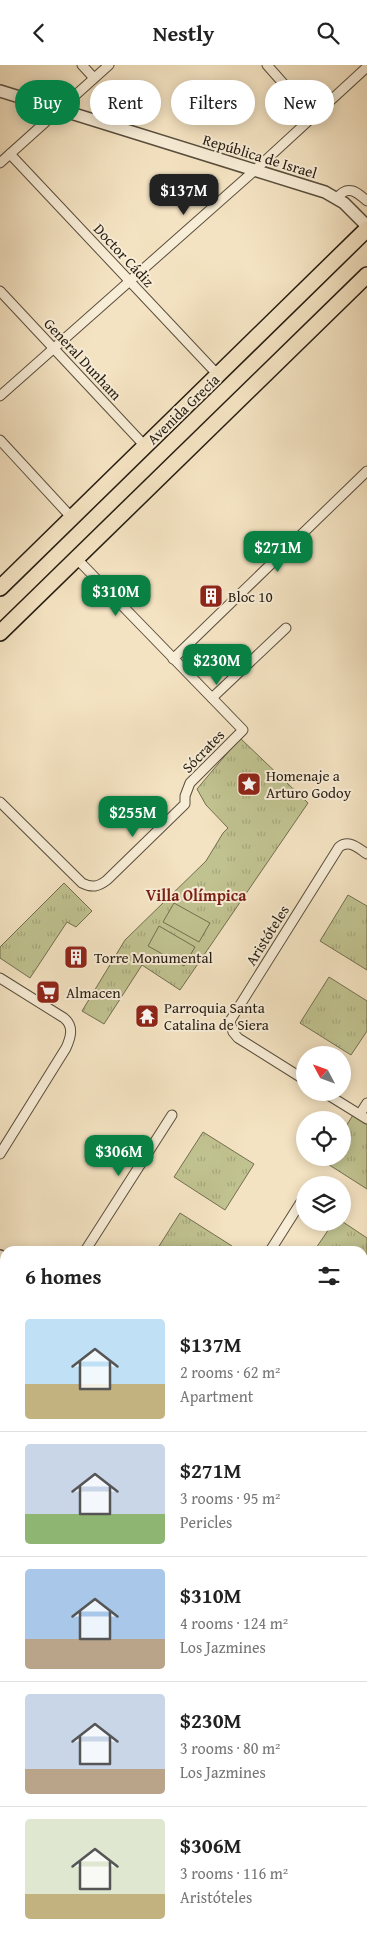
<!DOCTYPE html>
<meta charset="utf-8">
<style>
body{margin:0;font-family:"Gentium Book Plus",serif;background:#f6f6f6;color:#222;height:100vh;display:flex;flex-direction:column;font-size:19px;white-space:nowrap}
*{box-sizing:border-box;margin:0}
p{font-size:16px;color:#767676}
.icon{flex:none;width:28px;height:28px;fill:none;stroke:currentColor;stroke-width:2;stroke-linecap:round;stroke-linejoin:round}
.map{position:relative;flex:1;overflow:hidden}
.sheet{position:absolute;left:0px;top:1181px;width:368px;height:696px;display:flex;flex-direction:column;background:#fff;border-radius:15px 15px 0 0;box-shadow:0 2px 12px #0003}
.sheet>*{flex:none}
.hud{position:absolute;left:15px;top:15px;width:338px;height:45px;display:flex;gap:10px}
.needle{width:32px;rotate:311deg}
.controls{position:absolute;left:296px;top:981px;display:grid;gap:10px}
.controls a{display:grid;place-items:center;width:55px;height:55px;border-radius:50%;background:#fff;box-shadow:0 2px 12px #0003;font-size:25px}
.price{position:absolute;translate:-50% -42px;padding:0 11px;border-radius:10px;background:#0b8043;color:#fff;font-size:16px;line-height:32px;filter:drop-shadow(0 1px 2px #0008)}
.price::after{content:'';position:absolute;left:50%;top:30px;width:15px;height:11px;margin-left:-8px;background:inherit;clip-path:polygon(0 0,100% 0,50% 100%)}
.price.selected{background:#222;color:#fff}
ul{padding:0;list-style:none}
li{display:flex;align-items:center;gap:15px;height:125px;padding:0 25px}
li+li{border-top:1px solid #e0e0e0}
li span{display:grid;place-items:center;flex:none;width:140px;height:100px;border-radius:5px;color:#555}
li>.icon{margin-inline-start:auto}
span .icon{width:60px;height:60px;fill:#fffc;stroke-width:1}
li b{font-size:21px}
h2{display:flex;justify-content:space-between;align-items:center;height:60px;padding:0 25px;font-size:21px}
.tag{padding:0 18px;border-radius:22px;background:#fff;box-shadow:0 2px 12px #0003;font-size:18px;line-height:45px}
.tag.selected{background:#0b8043;color:#fff}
header{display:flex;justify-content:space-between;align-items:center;height:65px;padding:0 25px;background:#fff;font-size:22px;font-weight:600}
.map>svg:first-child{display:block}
.grass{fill:url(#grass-tufts);stroke:#726f50}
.garden{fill:#c0c290;stroke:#726f50}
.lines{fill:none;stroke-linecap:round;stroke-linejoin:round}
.minor-casing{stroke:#594e3d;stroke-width:11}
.tertiary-casing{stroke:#594e3d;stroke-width:14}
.secondary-casing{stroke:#251c11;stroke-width:15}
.primary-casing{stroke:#251c11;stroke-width:18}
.minor{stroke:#f8edd7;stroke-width:9}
.tertiary{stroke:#f8edd7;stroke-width:11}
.secondary{stroke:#f8edd7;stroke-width:12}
.primary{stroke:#f4e3c2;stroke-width:15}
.rail{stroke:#251c11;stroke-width:3;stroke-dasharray:9 9;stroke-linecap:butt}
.labels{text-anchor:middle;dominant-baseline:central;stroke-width:4;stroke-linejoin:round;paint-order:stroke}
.street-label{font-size:15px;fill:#251c11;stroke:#f8edd7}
.poi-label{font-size:15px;fill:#251c11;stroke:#f8edd7;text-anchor:start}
.neighbourhood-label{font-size:16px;font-weight:bold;fill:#7a1f14;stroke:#f8edd7}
</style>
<header><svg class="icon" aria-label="back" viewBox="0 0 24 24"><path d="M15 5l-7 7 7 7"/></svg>Nestly<svg class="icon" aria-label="search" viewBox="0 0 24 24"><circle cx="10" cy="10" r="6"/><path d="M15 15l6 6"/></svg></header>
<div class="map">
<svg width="367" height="1877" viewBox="0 0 367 1877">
<defs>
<pattern id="grass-tufts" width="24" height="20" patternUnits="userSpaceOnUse" patternTransform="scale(1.25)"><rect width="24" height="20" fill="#c0c290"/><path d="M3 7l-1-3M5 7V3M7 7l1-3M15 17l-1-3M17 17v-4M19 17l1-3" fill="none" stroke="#a5a67b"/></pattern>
</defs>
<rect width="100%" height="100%" fill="#f4e3c2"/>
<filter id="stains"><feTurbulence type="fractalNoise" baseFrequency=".004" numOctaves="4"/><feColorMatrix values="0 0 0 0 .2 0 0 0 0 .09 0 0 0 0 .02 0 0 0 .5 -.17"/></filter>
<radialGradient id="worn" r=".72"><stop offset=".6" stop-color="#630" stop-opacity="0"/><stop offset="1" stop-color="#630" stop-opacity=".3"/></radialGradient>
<g class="grass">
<path d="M240,673l68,65 -128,187 -38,-25 -38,59 -22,-13 43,-71 81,-79 17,-28 5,-5 -22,-23 -9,-16z"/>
<path d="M64,818l28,28 -16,16 -9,-5 -37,56 -30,-20v-11z"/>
<path d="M348,830l19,11v64l-47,-29z"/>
<path d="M329,912l38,24v30l-16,24 -51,-32z"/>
<path d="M353,1050l14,9v65l-44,-28 2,-3 17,-1 1,-26z"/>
<path d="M203,1067l51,32 -29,46 -51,-33z"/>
<path d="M180,1148l52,33 -4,5h-72z"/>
<path d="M343,1157l24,16v43l-4,7 -1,-37h-48l19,-28z"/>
<path d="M0,1338l5,2v78l-5,-2z"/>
</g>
<g class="garden">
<path d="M174,838l36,20 -11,19 -36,-20z"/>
<path d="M159,861l36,21 -11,19 -36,-20z"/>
</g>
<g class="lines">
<g class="minor-casing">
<g id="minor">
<path d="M82,0l12,13"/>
<path d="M267,0l46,52"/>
<path d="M10,89l208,221"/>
<path d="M0,98l109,-98"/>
<path d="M337,133c11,-14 20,-6 30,3"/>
<path d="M0,226l145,155"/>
<path d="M0,331l255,-226 112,-103"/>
<path d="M0,375l72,78"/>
<path d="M173,594l194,-188"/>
<path d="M212,633l74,-70"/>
<path d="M0,737l82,81c10,5 16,4 25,-3l78,-76v-8l5,-13 53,-53 -167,-172"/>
<path d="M0,913l64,40c10,8 7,19 2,30l-66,106"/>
<path d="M305,1015l-67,-42 -5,-6 -3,-11 109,-174c10,-8 19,1 28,7"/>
<path d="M325,1028l42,26"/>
<path d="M360,1049l7,-11"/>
<path d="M85,1186l87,-136"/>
<path d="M270,1186l31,-49"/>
<path d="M362,1701l5,2"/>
</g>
</g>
<g class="tertiary-casing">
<g id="tertiary">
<path d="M0,26l325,101 19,11 23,23"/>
<path d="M0,1191l5,3"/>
<path d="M0,1210l5,3"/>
<path d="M362,1404l5,3"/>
</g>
</g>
<g class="secondary-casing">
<g id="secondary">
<path d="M362,1351l5,-7"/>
<path d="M362,1380l5,-7"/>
<path d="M0,1420l5,3"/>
<path d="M0,1440l5,2"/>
<path d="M362,1616l5,2"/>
<path d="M82,1877l3,-5"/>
<path d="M103,1877l2,-5"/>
</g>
</g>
<g class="primary-casing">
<g id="primary">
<path d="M0,523l367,-359"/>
<path d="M0,568l367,-358"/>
<path d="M0,1856l5,3"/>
<path d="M31,1872l9,5"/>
</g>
</g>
<use href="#minor" class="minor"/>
<use href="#tertiary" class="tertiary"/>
<use href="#secondary" class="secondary"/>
<use href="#primary" class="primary"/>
<g class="rail">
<path d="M0,1637l5,3"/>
<path d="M362,1808l5,2"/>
</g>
</g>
<defs>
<g id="building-square" transform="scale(1.25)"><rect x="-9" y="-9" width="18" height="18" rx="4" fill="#8f2418" stroke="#f8edd7"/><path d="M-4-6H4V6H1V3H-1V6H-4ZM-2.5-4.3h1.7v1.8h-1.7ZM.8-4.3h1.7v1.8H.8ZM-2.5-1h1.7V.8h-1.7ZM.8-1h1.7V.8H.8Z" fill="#fff"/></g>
<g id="sight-square" transform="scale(1.25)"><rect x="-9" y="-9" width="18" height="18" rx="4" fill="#8f2418" stroke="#f8edd7"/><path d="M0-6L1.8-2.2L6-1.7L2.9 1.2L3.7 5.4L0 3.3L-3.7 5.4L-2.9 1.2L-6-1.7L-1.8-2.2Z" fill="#fff"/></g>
<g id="supermarket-square" transform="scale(1.25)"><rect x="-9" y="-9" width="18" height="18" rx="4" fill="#8f2418" stroke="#f8edd7"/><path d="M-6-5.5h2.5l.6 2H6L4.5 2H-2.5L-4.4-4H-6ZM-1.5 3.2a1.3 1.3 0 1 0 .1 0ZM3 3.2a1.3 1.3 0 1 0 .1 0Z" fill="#fff"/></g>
<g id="temple-square" transform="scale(1.25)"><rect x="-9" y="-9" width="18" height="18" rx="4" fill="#8f2418" stroke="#f8edd7"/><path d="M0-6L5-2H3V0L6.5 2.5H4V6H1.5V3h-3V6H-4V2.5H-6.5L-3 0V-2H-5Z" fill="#fff"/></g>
</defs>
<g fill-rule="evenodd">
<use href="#building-square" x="211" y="531"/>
<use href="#sight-square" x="249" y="719"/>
<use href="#building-square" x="76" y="892"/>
<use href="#supermarket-square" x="48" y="927"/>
<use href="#temple-square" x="147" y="951"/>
</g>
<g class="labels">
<g class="street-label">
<text transform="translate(260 91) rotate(17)">República de Israel</text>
<text transform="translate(124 190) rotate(47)">Doctor Cádiz</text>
<text transform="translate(83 294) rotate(47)">General Dunham</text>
<text transform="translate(183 344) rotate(-44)">Avenida Grecia</text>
<text transform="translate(203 686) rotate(-46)">Sócrates</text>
<text transform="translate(267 870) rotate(-58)">Aristóteles</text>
</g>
<g class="poi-label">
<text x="228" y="531">Bloc 10</text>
<text x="266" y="710">Homenaje a<tspan x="266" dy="17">Arturo Godoy</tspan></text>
<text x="94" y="892">Torre Monumental</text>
<text x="66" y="927">Almacen</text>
<text x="164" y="942">Parroquia Santa<tspan x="164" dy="17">Catalina de Siera</tspan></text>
</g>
<g class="neighbourhood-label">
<text x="196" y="830">Villa Olímpica</text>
</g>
</g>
<rect width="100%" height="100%" filter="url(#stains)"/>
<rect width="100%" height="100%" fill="url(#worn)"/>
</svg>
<div class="controls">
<a><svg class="needle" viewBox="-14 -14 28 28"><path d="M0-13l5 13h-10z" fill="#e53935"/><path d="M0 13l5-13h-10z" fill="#767676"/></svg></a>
<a><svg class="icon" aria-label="locate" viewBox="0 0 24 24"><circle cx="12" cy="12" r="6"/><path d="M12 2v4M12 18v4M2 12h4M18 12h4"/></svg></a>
<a><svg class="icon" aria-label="layers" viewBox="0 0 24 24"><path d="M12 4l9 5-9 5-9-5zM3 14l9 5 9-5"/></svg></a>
</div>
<b class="price selected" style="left:184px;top:151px">$137M</b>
<b class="price" style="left:278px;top:508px">$271M</b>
<b class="price" style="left:116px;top:552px">$310M</b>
<b class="price" style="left:217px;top:621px">$230M</b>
<b class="price" style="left:133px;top:773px">$255M</b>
<b class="price" style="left:119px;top:1112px">$306M</b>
<div class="hud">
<a class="tag selected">Buy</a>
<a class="tag">Rent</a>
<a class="tag">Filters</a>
<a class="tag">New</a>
</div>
<section class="sheet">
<h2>6 homes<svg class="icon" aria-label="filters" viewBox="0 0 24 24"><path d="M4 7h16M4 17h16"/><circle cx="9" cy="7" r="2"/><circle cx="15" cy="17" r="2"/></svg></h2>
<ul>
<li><span style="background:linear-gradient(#bfe0f5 65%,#c2b280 0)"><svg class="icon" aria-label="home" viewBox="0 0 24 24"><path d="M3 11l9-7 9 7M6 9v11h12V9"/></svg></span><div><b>$137M</b><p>2 rooms · 62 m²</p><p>Apartment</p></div></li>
<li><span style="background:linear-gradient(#c9d6e8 70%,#8fb573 0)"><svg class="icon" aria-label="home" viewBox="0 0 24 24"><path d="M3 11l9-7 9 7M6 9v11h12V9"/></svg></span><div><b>$271M</b><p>3 rooms · 95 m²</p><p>Pericles</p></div></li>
<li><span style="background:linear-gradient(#a9c7e8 70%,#b9a48a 0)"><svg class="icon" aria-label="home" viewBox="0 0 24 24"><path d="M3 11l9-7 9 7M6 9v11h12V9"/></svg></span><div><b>$310M</b><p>4 rooms · 124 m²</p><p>Los Jazmines</p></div></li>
<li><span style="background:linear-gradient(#c9d6e8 75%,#b9a48a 0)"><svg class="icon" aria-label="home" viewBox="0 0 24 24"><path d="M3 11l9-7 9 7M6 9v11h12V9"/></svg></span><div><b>$230M</b><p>3 rooms · 80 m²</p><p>Los Jazmines</p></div></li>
<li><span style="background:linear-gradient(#dfe7d0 75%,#c2b280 0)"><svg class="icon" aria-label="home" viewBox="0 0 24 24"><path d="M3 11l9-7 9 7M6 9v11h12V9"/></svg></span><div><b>$306M</b><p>3 rooms · 116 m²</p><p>Aristóteles</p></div></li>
</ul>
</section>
</div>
